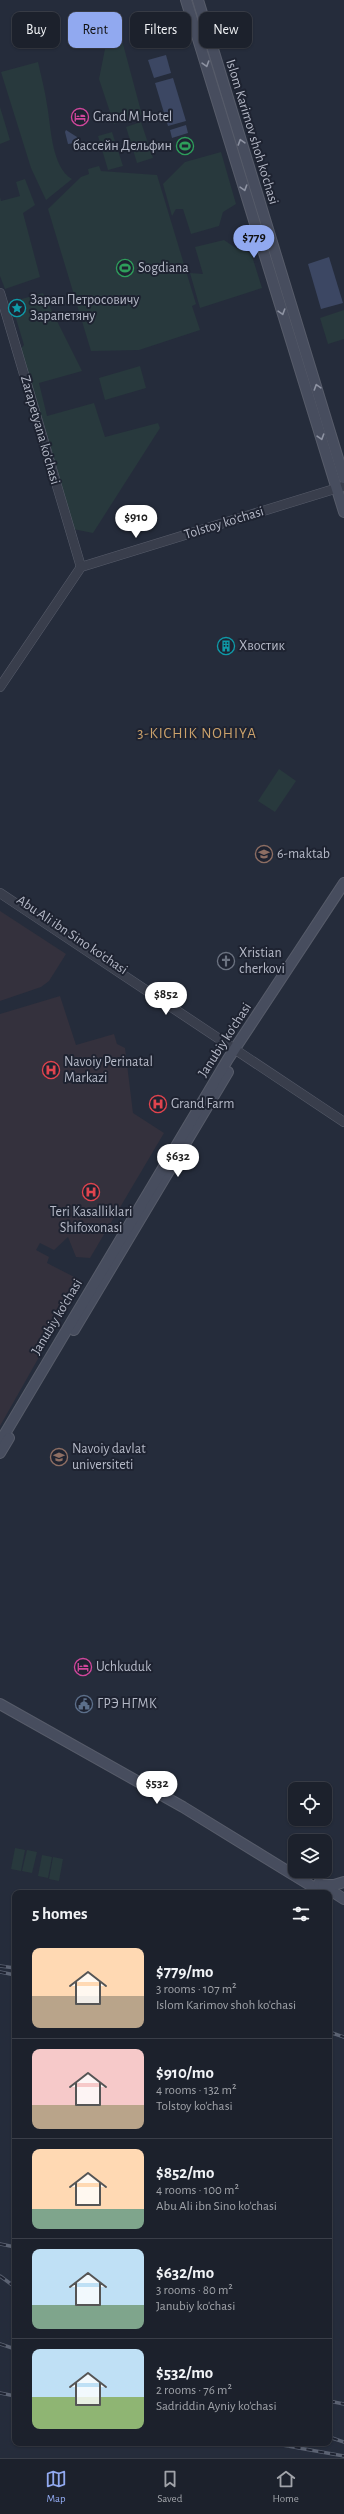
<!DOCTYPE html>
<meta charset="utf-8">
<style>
body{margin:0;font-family:"Alegreya Sans",sans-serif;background:#292e38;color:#f1f3f6;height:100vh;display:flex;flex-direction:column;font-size:15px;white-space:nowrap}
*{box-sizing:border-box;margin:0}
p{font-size:13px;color:#a0a3a9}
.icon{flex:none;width:22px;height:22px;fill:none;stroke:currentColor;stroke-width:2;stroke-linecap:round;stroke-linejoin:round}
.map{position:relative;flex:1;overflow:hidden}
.side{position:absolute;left:12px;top:1890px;width:320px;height:556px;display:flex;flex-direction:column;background:#1c212c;border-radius:8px;box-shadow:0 1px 3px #0004,0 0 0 1px #3a3e48}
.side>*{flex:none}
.top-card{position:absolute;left:12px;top:12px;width:320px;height:36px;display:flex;gap:8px}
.fabs{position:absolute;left:288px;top:1782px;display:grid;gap:8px}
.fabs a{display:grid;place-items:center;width:44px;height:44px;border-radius:8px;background:#1c212c;box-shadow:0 1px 3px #0004,0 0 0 1px #3a3e48;font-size:20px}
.price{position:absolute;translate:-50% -34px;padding:0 9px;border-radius:14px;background:#fff;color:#222;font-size:13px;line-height:26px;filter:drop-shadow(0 1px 2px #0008)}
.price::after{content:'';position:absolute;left:50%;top:24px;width:12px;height:9px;margin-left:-6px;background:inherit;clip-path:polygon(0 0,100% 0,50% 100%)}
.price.active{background:#91a9f0;color:#111}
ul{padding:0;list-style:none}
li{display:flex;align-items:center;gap:12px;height:100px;padding:0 20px}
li+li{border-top:1px solid #3a3e48}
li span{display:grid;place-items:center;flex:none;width:112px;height:80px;border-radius:8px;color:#555}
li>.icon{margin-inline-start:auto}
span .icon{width:48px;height:48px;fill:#fffc;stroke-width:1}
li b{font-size:17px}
h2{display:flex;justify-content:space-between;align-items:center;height:48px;padding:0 20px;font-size:17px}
.chip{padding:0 14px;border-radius:8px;background:#1c212c;box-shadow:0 1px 3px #0004,0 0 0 1px #3a3e48;font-size:14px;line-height:36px}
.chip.active{background:#91a9f0;color:#111}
.dock{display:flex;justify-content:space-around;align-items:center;height:56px;border-top:1px solid #3a3e48;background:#1c212c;font-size:11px;color:#a0a3a9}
.dock a{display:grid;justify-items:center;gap:2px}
.dock .active{color:#91a9f0}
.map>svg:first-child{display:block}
.medical{fill:#34313d}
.green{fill:#28393d}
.water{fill:#3c4763}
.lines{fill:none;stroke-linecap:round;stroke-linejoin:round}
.tertiary-casing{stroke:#575c6a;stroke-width:10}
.secondary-casing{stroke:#575c6a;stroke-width:12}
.tertiary{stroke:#393e4c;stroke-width:9}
.secondary{stroke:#474d5e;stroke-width:10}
.rail-casing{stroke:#5b6272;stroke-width:3.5}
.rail{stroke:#1e2331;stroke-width:2;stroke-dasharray:6;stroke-linecap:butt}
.oneway{stroke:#8e93a2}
.labels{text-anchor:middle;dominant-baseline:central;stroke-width:4;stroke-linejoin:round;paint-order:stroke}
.poi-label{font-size:14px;fill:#b5b9c7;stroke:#1e2331;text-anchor:start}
.street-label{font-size:14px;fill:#b5b9c7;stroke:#1e2331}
.neighbourhood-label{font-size:15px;letter-spacing:1px;fill:#cca26b;stroke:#1e2331}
</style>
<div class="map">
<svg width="344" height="2458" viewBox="0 0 344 2458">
<rect width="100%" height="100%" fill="#252c3b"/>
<g class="medical">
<path d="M0,911l66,43 -17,27 -8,6 -41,14z"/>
<path d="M60,996l16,49 38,-11 3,10 8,4 8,65 31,20 -74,125 -14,-1 -8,-20 -14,13 -14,-7 -4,7 13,7 -2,6 35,18 -82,145v-412z"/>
</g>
<g class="green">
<path d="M108,34l10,3 5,7 19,71 -28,9 -15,-45z"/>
<path d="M38,62c3,14 7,28 9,43 4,20 4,62 25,74l-26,21 -15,-32 -30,-96z"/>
<path d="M0,107l10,33 -10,4z"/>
<path d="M141,122l12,36 -16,5 -11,-36z"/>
<path d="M112,132l11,34 -15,4 -10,-34z"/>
<path d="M221,152l15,52 -13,8 -4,14 -28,8 -8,-25h-7l-4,7 -9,-32 22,-22z"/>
<path d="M99,166l2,5 56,4 39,129 -4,2 8,24 -61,20 -48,1 -43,-142 33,-32 8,-3 -1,-5z"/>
<path d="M25,179l10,26 -12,8 17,64 -35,12 -5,-13v-79l1,4 19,-5 -4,-14z"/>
<path d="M224,240l12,8 15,5 11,35 -62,20 -10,-35 13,1 -8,-27z"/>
<path d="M43,293l39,78 -43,12 8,33 47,-13 11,34 53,-14 2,5 -67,105 -20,-4 -55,-177 6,-7 -13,-43z"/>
<path d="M344,310v29l-16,5 -8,-26z"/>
<path d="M140,366l6,22 -41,12 -6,-22z"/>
<path d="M279,769l17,12 -21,31 -17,-11z"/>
<path d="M15,1848l10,2 -4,21 -10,-2z"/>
<path d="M27,1850l10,2 -5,21 -10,-2z"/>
<path d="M42,1855l10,2 -4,21 -10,-2z"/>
<path d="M53,1857l10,2 -4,22 -10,-2z"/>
</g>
<g class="water">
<path d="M166,55l5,18 -17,5 -6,-18z"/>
<path d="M173,78l13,43 -18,5 -13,-43z"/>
<path d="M186,125l2,8 -16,5 -2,-8z"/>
<path d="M66,130l11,7 -2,6 -7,1 -3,-12z"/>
<path d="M329,257l14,46 -22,6 -13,-45z"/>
</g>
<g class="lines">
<g class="tertiary-casing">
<g id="tertiary">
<path d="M0,293l81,274"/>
<path d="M0,687l81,-120 263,-81"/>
<path d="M0,893l344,229"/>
</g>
</g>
<g class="secondary-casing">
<g id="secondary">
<path d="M186,0l158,512"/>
<path d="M198,0l146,478"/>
<path d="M74,1330l154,-258"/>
<path d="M0,1442l228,-383 116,-176"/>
<path d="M0,1453l9,-15"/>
<path d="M0,1704l183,103 140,86"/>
<path d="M319,1883l25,16"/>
<path d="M323,1885h11l10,-3"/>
</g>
</g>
<use href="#tertiary" class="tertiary"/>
<use href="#secondary" class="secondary"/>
<g class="rail-casing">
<g id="rail">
<path d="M0,1966l15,2"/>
<path d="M0,1972l15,3"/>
<path d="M329,2032l15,5"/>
<path d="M0,2244l15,3"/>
<path d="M0,2276l15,11"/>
<path d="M0,2344l15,5"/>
<path d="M0,2393l15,3"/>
<path d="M329,2401l15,3"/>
<path d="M332,2438l12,4"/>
<path d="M271,2443l73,13"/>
</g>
</g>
<use href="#rail" class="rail"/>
</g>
<defs><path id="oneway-chevron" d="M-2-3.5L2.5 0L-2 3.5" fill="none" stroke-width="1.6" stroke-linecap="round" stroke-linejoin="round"/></defs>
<g class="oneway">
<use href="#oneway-chevron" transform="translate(206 64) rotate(73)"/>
<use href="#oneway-chevron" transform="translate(241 142) rotate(-107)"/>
<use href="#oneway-chevron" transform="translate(244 188) rotate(73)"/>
<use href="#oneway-chevron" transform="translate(282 312) rotate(73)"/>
<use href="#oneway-chevron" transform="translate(317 387) rotate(-107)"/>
<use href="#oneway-chevron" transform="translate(321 437) rotate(73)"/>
</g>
<defs>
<g id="hotel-ring" transform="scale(0.9)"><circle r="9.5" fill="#1e2331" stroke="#d1479c" stroke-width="1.5"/><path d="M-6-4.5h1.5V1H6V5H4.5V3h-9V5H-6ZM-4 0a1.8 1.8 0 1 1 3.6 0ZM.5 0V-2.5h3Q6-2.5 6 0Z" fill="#d1479c"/></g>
<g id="stadium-ring" transform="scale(0.9)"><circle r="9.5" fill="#1e2331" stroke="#2e9e5b" stroke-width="1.5"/><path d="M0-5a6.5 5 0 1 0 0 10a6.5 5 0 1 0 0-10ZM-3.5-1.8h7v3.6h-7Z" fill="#2e9e5b"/></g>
<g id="sight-ring" transform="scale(0.9)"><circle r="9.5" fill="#1e2331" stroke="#0f9aa8" stroke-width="1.5"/><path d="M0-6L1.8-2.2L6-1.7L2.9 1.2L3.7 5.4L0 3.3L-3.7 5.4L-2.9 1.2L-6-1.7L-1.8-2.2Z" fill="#0f9aa8"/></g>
<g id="building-ring" transform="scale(0.9)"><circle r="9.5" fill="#1e2331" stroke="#0f9aa8" stroke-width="1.5"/><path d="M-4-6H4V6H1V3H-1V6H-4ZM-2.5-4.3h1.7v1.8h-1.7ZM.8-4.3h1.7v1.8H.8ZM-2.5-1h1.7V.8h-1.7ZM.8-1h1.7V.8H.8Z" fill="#0f9aa8"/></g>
<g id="school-ring" transform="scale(0.9)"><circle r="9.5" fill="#1e2331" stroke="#8d6e63" stroke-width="1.5"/><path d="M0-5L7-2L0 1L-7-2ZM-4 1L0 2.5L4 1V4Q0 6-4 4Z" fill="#8d6e63"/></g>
<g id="church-ring" transform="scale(0.9)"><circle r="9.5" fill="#1e2331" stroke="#6b7280" stroke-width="1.5"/><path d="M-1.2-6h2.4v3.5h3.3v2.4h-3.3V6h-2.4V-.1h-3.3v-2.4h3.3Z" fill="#6b7280"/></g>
<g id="hospital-ring" transform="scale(0.9)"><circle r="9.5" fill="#1e2331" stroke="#e0444e" stroke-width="1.5"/><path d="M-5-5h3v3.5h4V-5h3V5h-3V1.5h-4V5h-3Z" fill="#e0444e"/></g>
<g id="university-ring" transform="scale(0.9)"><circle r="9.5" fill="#1e2331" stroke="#8d6e63" stroke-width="1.5"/><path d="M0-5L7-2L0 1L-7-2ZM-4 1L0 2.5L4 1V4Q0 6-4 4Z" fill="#8d6e63"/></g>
<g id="civic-ring" transform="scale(0.9)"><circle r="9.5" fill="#1e2331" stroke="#5c6f8a" stroke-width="1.5"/><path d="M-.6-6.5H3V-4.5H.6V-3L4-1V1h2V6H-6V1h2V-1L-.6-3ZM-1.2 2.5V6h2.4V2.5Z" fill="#5c6f8a"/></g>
</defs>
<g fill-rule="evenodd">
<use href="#hotel-ring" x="80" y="117"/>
<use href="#stadium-ring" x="185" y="146"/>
<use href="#stadium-ring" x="125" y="268"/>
<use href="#sight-ring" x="17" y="308"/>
<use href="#building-ring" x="226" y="646"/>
<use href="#school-ring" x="264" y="854"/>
<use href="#church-ring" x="226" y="961"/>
<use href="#hospital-ring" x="51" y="1070"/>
<use href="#hospital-ring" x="158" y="1104"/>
<use href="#hospital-ring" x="91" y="1192"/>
<use href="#university-ring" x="59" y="1457"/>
<use href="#hotel-ring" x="83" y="1667"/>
<use href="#civic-ring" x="84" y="1704"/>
</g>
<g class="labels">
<g class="poi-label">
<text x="93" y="117">Grand M Hotel</text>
<text x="172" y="146" text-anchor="end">бассейн Дельфин</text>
<text x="138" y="268">Sogdiana</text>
<text x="30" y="300">Зарап Петросовичу<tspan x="30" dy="16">Зарапетяну</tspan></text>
<text x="239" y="646">Хвостик</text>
<text x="277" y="854">6-maktab</text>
<text x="239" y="953">Xristian<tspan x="239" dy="16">cherkovi</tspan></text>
<text x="64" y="1062">Navoiy Perinatal<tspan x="64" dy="16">Markazi</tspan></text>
<text x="171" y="1104">Grand Farm</text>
<text x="91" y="1212" text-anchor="middle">Teri Kasalliklari<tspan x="91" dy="16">Shifoxonasi</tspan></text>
<text x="72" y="1449">Navoiy davlat<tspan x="72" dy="16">universiteti</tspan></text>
<text x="96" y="1667">Uchkuduk</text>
<text x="97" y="1704">ГРЭ НГМК</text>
</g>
<g class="street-label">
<text transform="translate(252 132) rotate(73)">Islom Karimov shoh ko'chasi</text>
<text transform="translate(40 430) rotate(74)">Zarapetyana ko'chasi</text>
<text transform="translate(224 523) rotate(-17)">Tolstoy ko'chasi</text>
<text transform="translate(72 935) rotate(34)">Abu Ali ibn Sino ko'chasi</text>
<text transform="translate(225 1040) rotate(-57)">Janubiy ko'chasi</text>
<text transform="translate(57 1317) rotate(-59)">Janubiy ko'chasi</text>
</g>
<g class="neighbourhood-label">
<text x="197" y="733">3-KICHIK NOHIYA</text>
</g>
</g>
</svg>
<div class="fabs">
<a><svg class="icon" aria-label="locate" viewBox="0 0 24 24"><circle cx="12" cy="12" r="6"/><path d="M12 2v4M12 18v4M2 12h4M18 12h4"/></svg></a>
<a><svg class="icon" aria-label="layers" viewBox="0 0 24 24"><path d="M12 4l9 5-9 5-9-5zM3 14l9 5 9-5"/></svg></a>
</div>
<b class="price active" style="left:254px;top:259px">$779</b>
<b class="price" style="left:136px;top:539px">$910</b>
<b class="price" style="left:166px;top:1016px">$852</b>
<b class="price" style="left:178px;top:1178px">$632</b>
<b class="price" style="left:157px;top:1805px">$532</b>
<div class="top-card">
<a class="chip">Buy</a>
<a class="chip active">Rent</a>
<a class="chip">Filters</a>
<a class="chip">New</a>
</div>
<section class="side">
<h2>5 homes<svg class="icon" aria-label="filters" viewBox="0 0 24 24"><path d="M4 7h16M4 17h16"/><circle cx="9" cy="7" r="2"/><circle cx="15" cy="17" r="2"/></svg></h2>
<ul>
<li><span style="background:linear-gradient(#ffd9b3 60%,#b9a48a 0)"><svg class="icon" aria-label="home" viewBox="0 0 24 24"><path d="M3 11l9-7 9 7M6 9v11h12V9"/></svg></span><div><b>$779/mo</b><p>3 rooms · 107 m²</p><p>Islom Karimov shoh ko'chasi</p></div></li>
<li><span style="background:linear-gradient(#f6c9c9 70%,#b9a48a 0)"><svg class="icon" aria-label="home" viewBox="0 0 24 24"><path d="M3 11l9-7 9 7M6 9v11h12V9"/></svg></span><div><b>$910/mo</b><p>4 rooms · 132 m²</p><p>Tolstoy ko'chasi</p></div></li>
<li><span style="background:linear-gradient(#ffd9b3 75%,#7fa58c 0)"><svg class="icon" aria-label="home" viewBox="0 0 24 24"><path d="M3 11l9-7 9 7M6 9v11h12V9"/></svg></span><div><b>$852/mo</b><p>4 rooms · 100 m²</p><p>Abu Ali ibn Sino ko'chasi</p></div></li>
<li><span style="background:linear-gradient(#bfe0f5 70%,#7fa58c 0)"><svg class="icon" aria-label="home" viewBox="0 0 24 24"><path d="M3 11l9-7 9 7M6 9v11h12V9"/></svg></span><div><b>$632/mo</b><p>3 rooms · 80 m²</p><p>Janubiy ko'chasi</p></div></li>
<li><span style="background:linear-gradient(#bfe0f5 60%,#8fb573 0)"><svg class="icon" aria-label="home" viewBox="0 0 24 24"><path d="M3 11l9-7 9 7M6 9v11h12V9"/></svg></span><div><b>$532/mo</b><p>2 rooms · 76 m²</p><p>Sadriddin Ayniy ko'chasi</p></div></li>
</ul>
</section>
</div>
<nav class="dock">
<a class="active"><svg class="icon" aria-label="map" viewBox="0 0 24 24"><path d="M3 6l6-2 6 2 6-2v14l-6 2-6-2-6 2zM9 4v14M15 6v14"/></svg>Map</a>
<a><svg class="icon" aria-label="saved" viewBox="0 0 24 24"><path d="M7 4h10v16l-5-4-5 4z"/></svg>Saved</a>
<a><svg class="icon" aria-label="home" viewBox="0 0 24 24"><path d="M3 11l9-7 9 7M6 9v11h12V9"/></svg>Home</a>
</nav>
